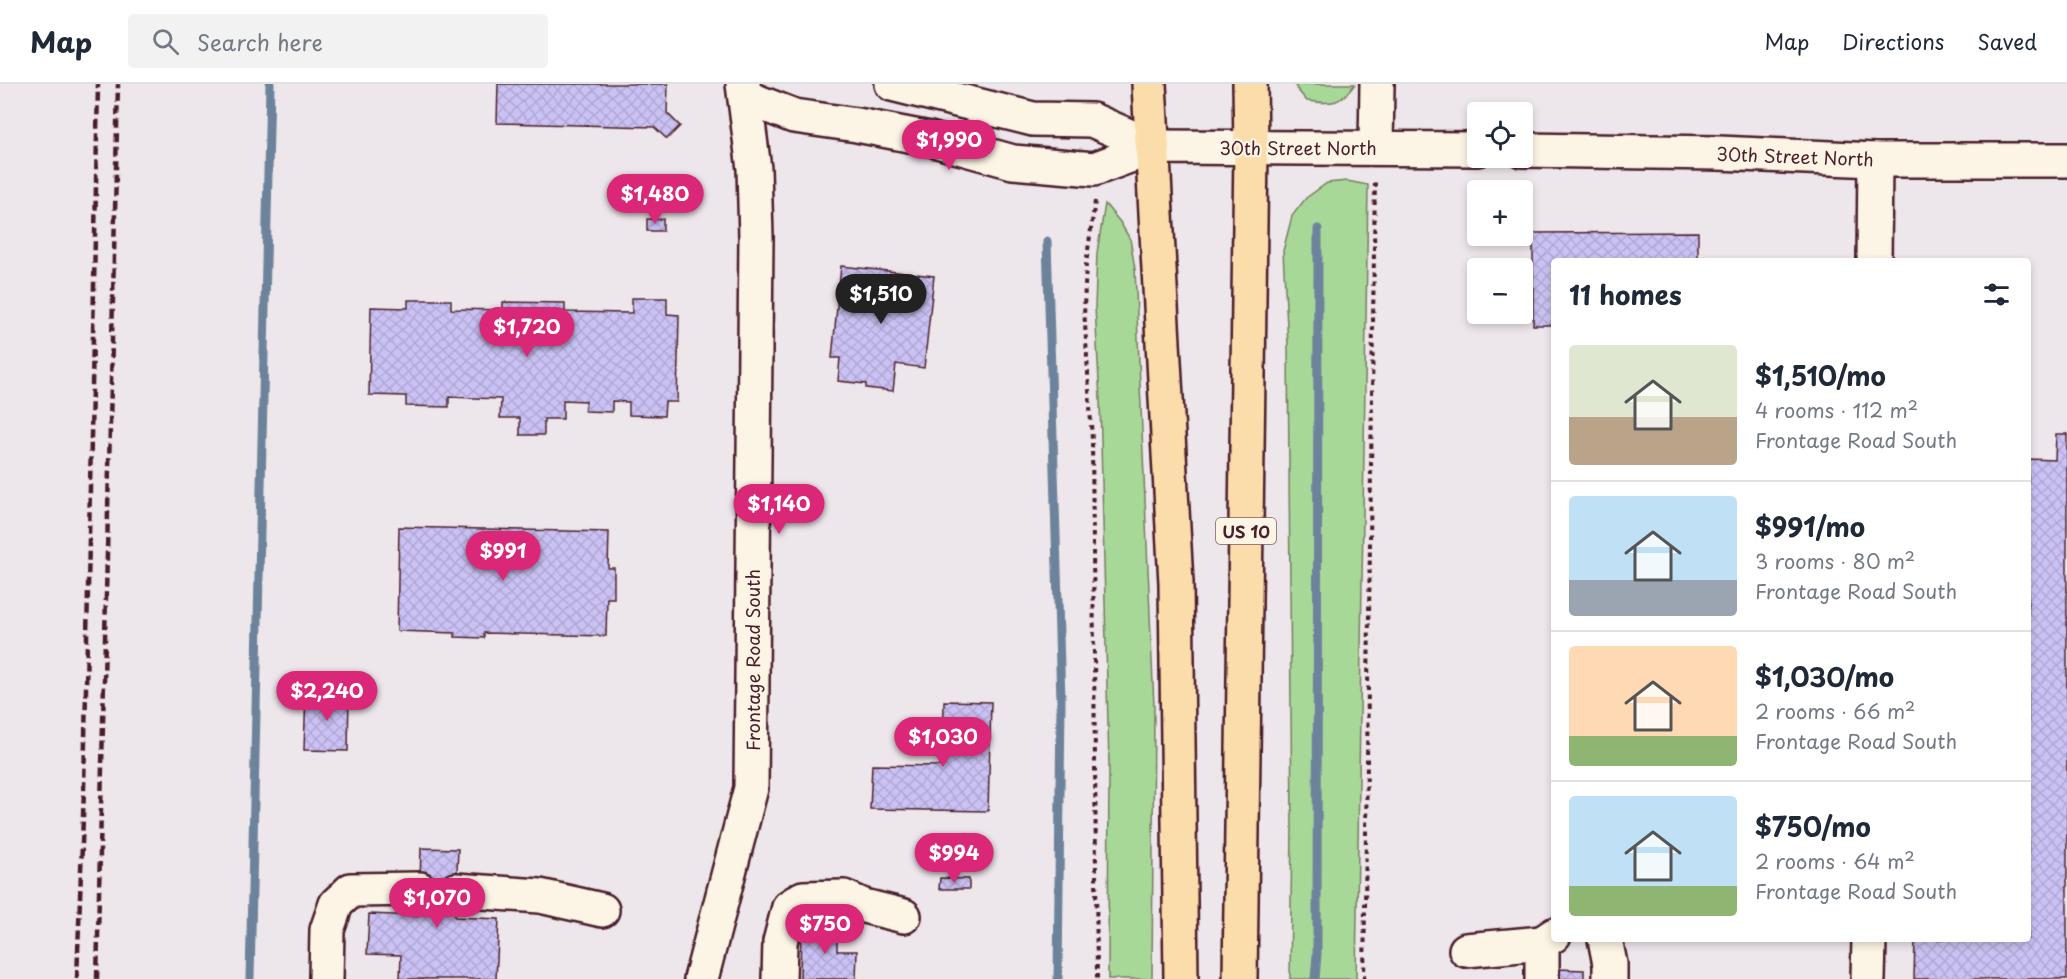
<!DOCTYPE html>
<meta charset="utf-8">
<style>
body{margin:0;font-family:"Playpen Sans",sans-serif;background:#f2f2f3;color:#1f2937;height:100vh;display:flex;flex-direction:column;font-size:22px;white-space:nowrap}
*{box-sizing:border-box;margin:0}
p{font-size:20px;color:#747a83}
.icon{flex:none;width:33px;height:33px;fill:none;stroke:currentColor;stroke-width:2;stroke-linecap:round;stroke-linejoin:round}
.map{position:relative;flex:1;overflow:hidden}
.sheet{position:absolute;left:1551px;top:174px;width:480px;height:684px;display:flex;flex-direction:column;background:#fff;border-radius:6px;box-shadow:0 3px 9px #0003}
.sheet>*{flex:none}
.tools{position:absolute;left:1467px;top:18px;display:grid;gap:12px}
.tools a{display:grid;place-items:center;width:66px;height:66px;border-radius:6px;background:#fff;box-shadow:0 3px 9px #0003;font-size:30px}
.price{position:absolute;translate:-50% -51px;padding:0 14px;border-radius:21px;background:#db2777;color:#fff;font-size:20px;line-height:39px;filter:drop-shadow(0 2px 3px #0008)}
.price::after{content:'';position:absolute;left:50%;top:36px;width:18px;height:14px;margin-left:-9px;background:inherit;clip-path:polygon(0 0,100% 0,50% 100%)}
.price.selected{background:#222;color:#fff}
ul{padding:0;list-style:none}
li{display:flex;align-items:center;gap:18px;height:150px;padding:0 18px}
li+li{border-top:2px solid #e0e1e3}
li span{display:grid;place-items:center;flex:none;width:168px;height:120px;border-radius:6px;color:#555}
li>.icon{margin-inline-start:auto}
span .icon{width:72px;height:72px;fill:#fffc;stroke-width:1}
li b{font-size:26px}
h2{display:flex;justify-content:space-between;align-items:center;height:72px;padding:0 18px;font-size:26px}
header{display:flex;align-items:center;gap:36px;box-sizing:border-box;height:84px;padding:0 30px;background:#fff;border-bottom:2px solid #e0e1e3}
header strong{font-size:28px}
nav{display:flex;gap:33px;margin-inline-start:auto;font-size:21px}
.search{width:420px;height:54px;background:#f2f2f3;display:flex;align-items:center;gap:15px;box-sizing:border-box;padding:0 21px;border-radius:6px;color:#747a83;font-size:22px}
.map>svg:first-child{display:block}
.grass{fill:#a7d898;stroke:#787c62;stroke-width:1.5}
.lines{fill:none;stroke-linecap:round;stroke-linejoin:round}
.stream{stroke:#6d839b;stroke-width:9}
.building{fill:url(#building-cross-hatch);stroke:#4a1f2b;stroke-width:1.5}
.minor-casing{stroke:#4a1f2b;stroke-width:38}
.major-casing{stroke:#4a1f2b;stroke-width:38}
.path{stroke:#4a1f2b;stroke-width:4;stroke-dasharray:4.5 4.5;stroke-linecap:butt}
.minor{stroke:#fcf5e5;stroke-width:33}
.major{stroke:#fbddab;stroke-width:33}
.rail{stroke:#4a1f2b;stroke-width:4.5;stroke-dasharray:9 4.5;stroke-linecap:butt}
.labels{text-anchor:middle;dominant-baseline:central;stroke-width:4.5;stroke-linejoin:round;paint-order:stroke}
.shield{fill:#fcf5e5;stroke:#7f5f63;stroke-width:1.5}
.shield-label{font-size:16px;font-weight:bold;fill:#4a1f2b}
.street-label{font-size:18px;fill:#4a1f2b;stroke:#fcf5e5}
</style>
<header>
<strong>Map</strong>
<div class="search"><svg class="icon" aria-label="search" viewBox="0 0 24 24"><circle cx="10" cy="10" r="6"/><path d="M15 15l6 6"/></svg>Search here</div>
<nav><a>Map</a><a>Directions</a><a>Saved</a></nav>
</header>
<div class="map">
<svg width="2067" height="895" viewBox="0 0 2067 895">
<defs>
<pattern id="building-cross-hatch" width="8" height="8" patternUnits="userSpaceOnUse" patternTransform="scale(1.5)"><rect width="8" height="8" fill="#cac2f4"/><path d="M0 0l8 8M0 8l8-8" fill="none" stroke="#afa6d1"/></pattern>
</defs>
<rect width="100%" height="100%" fill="#ede6ea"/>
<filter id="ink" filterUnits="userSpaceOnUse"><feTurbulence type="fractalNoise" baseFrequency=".0167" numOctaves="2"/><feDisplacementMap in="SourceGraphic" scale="12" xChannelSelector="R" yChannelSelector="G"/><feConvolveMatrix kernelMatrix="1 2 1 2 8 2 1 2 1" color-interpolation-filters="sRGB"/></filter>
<g filter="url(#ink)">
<g class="grass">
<path d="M1295,0h60c-15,21 -23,20 -48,17l-10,-12z"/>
<path d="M1347,97l21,4 -12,794h-66l2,-150 -4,-484 -5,-94 9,-35 14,-18 21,-15z"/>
<path d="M1105,120l15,18 10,17 5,30 19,438 -2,272h-44l1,-214 -9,-365 -5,-93 2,-54z"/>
</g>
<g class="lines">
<g class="stream">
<path d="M1047,157l14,459 -3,279"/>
<path d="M250,895l20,-895"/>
<path d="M1315,895l2,-25 1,-725"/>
</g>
</g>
<g class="building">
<path d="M498,0h170l-1,29 13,13 -13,13 -13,-12 -157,-4z"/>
<rect x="647" y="135" width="16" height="12"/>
<path d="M1698,148v29h-144v64h-21v-92z"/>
<path d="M841,182l93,10 -10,92 -28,-4 -3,27 -27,-3v-4l-28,-3 2,-23h-8z"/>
<path d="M632,214h35v16l12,1 -2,87h-12l-1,14 -35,-1v-13l-17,-1v11l-27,-1 1,-10 -23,-1v19h-19v16h-24v-17h-20l1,-19 -52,-2v10l-43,-1v-10l-37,-1 2,-88 37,1v-8h43v9l52,1v-8l62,1v9l67,1z"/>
<path d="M2056,350h11v545h-153l1,-40h113v-480l27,1z"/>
<path d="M399,443l210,5 -1,36h6v30h-7l-1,38 -122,-3v5l-29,-1v-4l-58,-2z"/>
<path d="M306,608l43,1 -1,58 -44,-1z"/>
<path d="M944,617l47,1 -3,109 -118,-2 2,-44 71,1z"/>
<path d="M421,764l37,1 -3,68 44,2 -3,60h-96l1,-24 -34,-1 2,-40 50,2z"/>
<path d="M940,794l29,1v10h-30z"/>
<path d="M801,840l36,1v26h20l-1,28h-56z"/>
<path d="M1529,884l55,2v9h-55z"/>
</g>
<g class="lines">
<g class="minor-casing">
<g id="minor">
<path d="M892,0l141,35 59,1 62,27"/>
<path d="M745,13l49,19 63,9 73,14 83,23 81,7 60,-22 324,2"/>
<path d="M1376,63l1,-63"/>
<path d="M1522,66l196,3 157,7h192"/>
<path d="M1874,177l1,-101"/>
<path d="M456,806l84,6 62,14"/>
<path d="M1605,855l5,25v15"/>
<path d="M1466,866l76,-7"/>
<path d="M326,895l1,-49 9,-26 15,-14 69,-1"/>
<path d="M701,895l50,-191 5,-551 -2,-68 -11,-85"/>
<path d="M779,895l1,-37 9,-35 14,-9 41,-1 20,9 40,10"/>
<path d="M1542,895v-36l12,-8"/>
<path d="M1868,895l1,-40"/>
</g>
</g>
<g class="major-casing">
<g id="major">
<path d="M1149,0l27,499 5,396"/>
<path d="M1240,895l11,-831 -1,-64"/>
</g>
</g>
<g class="path">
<path d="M1095,117l-9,63 -2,43 8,133 5,539"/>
<path d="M1364,895l11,-801"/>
</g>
<use href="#minor" class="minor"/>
<use href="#major" class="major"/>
<g class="rail">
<path d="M77,895l7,-189 14,-706"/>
<path d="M97,895l21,-895"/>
</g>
</g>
</g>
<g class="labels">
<rect class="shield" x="1216" y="434" width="60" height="26" rx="4.5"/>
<g class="shield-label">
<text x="1246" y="447">US 10</text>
</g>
<g class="street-label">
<text x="1298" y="63">30th Street North</text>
<text transform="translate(1795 72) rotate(2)">30th Street North</text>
<text transform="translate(752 576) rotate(-90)">Frontage Road South</text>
</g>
</g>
</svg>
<div class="tools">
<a><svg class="icon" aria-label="locate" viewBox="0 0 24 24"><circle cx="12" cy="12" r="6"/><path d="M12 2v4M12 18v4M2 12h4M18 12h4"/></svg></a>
<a>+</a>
<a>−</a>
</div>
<b class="price" style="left:949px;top:87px">$1,990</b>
<b class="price" style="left:655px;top:141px">$1,480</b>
<b class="price selected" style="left:881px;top:241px">$1,510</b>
<b class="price" style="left:527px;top:274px">$1,720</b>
<b class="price" style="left:779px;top:451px">$1,140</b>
<b class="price" style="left:503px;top:498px">$991</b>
<b class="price" style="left:327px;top:638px">$2,240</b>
<b class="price" style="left:943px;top:684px">$1,030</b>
<b class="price" style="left:954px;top:800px">$994</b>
<b class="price" style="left:437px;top:845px">$1,070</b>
<b class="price" style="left:825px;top:871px">$750</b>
<section class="sheet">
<h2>11 homes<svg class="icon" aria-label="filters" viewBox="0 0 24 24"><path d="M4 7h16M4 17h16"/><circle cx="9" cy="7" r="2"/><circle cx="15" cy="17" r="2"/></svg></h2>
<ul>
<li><span style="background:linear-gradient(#dfe7d0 60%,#b9a48a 0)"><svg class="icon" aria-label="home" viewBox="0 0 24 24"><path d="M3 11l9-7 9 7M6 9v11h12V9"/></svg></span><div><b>$1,510/mo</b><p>4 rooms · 112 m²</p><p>Frontage Road South</p></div></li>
<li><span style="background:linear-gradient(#bfe0f5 70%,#9aa5b1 0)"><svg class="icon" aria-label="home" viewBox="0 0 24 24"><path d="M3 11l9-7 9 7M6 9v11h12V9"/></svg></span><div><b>$991/mo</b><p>3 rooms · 80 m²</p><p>Frontage Road South</p></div></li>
<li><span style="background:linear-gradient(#ffd9b3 75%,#8fb573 0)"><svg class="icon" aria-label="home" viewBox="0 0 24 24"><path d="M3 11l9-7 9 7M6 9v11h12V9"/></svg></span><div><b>$1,030/mo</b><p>2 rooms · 66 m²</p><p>Frontage Road South</p></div></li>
<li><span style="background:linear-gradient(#bfe0f5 75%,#8fb573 0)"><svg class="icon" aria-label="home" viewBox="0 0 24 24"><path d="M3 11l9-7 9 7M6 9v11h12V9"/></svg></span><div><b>$750/mo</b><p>2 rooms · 64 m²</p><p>Frontage Road South</p></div></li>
</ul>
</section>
</div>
